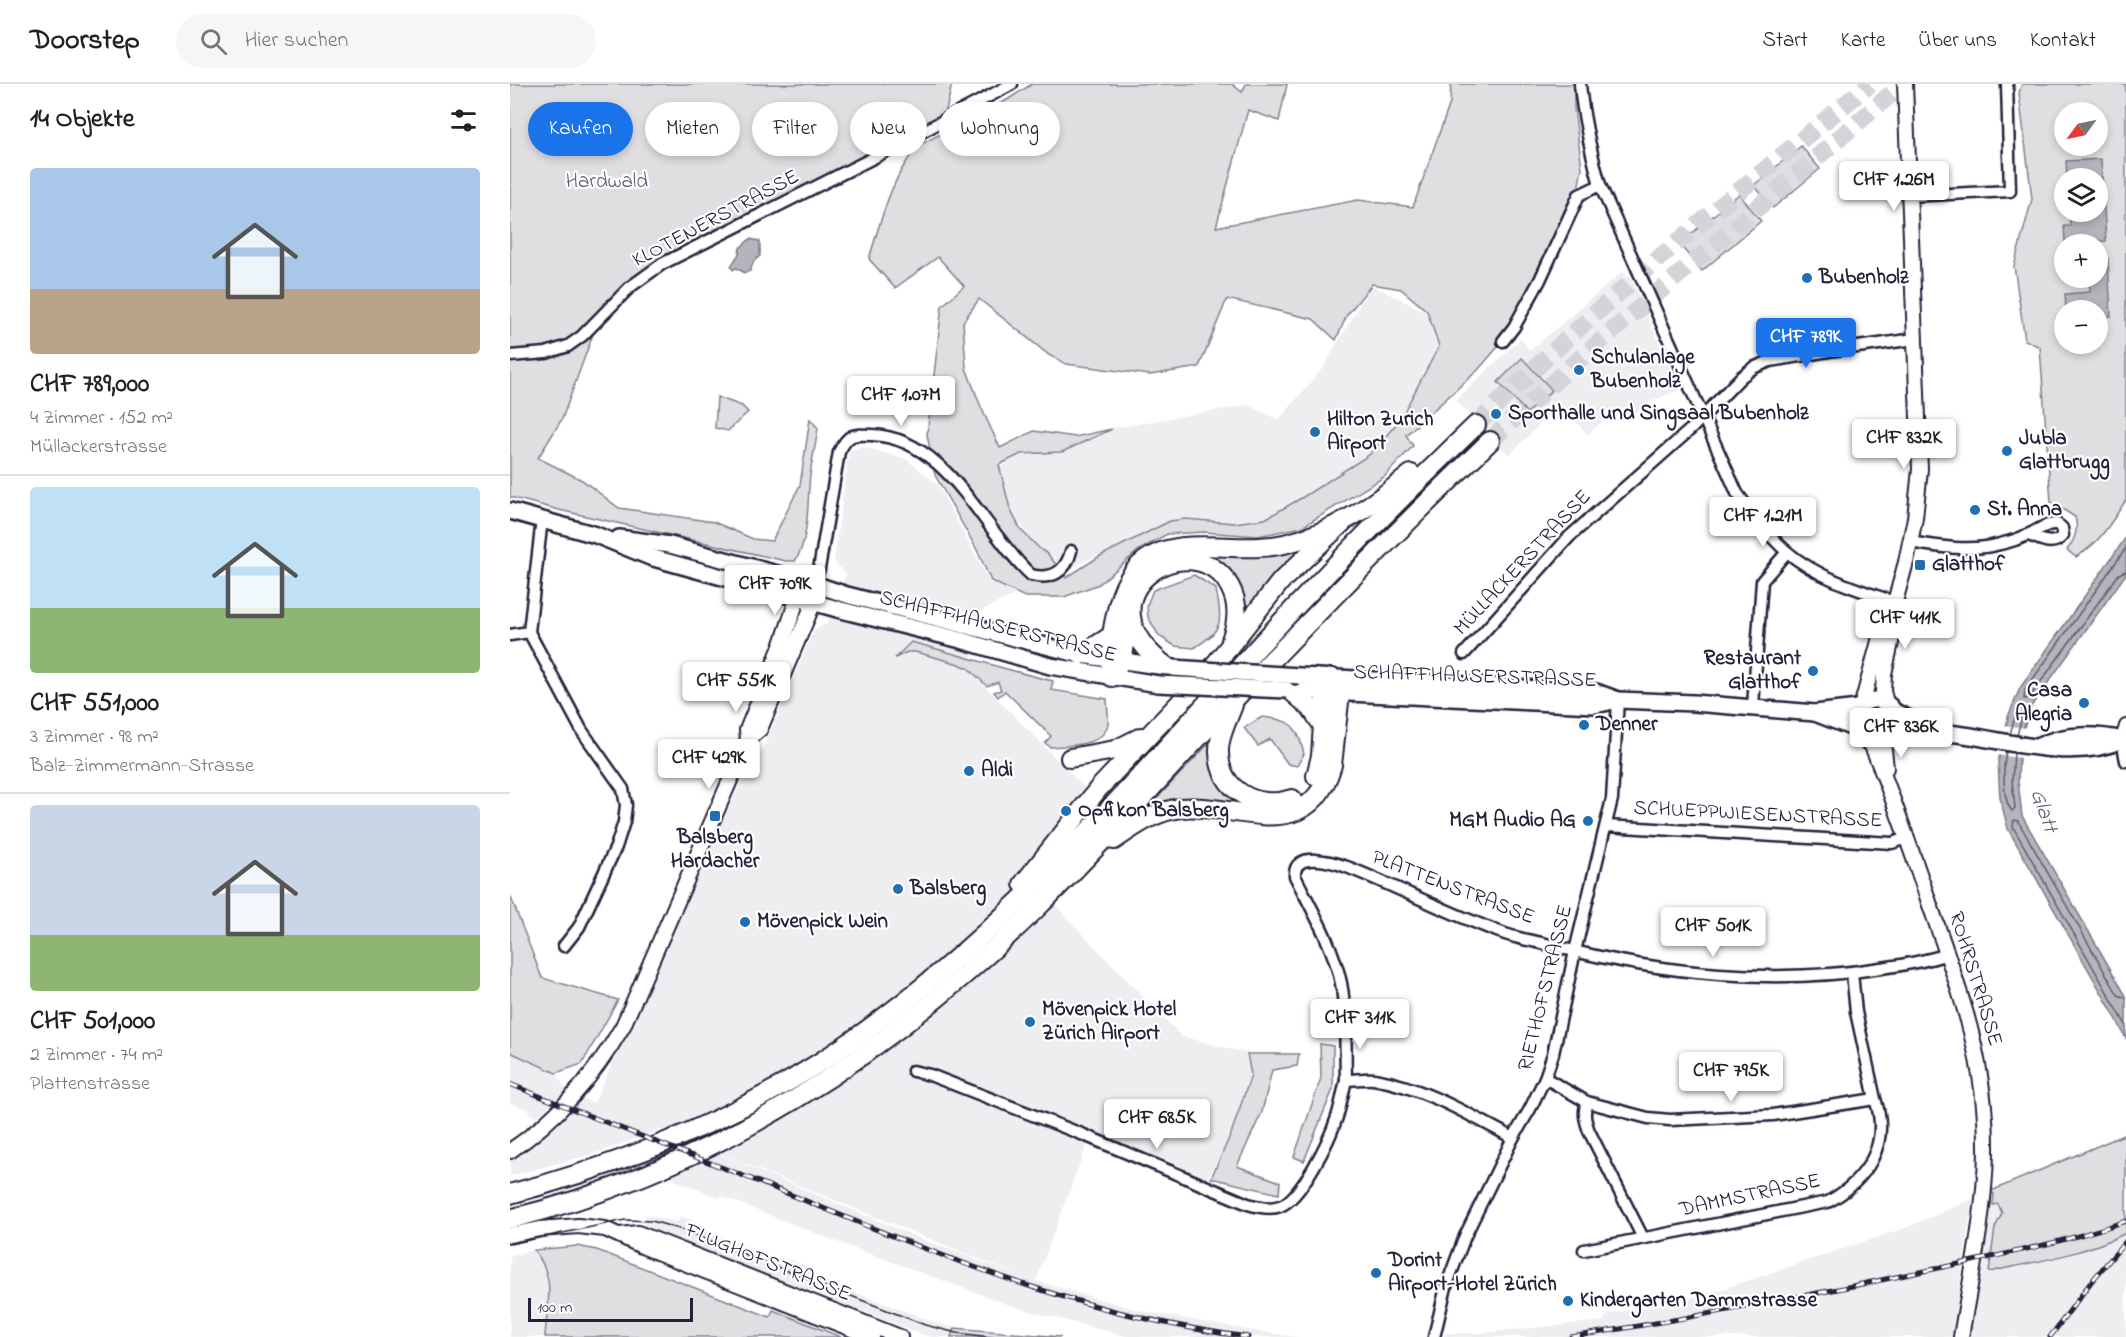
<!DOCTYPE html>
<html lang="de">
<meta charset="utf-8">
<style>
body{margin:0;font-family:"Indie Flower",sans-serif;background:#f6f6f6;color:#222;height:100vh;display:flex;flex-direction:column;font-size:22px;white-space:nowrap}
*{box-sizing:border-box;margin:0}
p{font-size:20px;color:#767676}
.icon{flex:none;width:33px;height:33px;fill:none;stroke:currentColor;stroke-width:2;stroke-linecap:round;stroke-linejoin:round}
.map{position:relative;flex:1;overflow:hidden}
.panel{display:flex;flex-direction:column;background:#fff;width:510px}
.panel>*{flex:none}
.guide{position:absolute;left:18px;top:18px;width:570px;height:54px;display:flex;gap:12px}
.needle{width:39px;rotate:237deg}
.controls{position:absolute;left:1544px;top:18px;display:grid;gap:12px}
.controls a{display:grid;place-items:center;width:54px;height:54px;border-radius:50%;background:#fff;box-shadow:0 3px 9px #0003;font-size:30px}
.scale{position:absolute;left:18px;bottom:15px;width:165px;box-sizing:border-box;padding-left:6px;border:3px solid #22223b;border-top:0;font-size:16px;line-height:21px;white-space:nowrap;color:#22223b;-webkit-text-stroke:4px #fff;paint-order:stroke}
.price{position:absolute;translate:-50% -51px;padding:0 14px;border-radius:6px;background:#fff;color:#222;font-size:20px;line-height:39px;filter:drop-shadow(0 2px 3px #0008)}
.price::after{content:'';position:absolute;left:50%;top:36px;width:18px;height:14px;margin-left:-9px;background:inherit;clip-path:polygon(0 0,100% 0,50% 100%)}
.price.selected{background:#1a73e8;color:#fff}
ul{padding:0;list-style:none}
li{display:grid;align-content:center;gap:12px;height:318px;padding:0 30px}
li+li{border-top:2px solid #e0e0e0}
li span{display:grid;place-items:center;height:186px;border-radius:6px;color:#555}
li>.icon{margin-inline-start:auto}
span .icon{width:108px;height:108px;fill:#fffc;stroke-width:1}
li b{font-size:26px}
h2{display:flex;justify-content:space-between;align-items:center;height:72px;padding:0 30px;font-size:26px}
.pill{padding:0 21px;border-radius:27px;background:#fff;box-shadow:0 3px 9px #0003;font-size:21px;line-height:54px}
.pill.selected{background:#1a73e8;color:#fff}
header{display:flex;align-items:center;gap:36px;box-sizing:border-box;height:84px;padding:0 30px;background:#fff;border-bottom:2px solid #e0e0e0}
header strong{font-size:28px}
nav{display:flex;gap:33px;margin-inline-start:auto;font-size:21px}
.search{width:420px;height:54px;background:#f6f6f6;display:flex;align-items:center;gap:15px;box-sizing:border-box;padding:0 21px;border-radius:33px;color:#767676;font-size:22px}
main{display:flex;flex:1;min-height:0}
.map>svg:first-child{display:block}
.built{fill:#eeeef1}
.green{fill:#dfdfe2;stroke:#80808e;stroke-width:1.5;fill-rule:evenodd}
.water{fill:#b4b4bc;stroke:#7a7a88;stroke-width:1.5}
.pier{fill:#fff}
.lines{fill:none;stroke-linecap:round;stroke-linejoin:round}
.shore{stroke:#5c5c6f;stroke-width:1.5}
.motorway-tunnel{stroke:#d3d3d8;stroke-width:18;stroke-dasharray:18 9;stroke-linecap:butt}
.minor-casing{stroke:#22223b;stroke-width:15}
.tertiary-casing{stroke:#22223b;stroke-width:16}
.secondary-casing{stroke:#22223b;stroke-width:18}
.primary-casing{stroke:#22223b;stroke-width:20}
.motorway-casing{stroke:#22223b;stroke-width:22}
.minor{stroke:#fff;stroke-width:10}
.tertiary{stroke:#fff;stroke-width:12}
.secondary{stroke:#fff;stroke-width:14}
.primary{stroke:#fff;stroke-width:15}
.motorway{stroke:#fff;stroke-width:18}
.tram{stroke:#22223b;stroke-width:1.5}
.rail-casing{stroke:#22223b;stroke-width:5}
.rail{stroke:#fff;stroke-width:3;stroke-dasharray:9;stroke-linecap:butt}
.primary-bridge-casing{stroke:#22223b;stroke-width:20;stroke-linecap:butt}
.primary-bridge{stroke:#fff;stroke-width:15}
.poi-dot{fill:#1f6fb2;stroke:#fff;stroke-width:2}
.labels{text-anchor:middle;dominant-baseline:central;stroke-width:4.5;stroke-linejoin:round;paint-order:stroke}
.park-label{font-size:21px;fill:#5b5b6d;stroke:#fff}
.street-label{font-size:21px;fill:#22223b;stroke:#fff}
.poi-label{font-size:21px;font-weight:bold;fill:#22223b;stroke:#fff;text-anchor:start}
.water-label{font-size:22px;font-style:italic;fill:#5c5c6f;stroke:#fff}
</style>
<header>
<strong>Doorstep</strong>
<div class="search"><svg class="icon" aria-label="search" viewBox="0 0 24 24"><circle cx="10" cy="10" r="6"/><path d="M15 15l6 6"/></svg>Hier suchen</div>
<nav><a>Start</a><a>Karte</a><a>Über uns</a><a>Kontakt</a></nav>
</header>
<main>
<section class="panel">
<h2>14 Objekte<svg class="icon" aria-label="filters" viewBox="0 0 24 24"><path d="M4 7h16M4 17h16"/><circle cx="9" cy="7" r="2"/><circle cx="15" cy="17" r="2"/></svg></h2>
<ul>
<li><span style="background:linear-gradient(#a9c7e8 65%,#b9a48a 0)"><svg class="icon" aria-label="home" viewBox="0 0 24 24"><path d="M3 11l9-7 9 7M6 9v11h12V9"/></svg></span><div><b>CHF 789,000</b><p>4 Zimmer · 152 m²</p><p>Müllackerstrasse</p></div></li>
<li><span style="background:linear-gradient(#bfe0f5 65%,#8fb573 0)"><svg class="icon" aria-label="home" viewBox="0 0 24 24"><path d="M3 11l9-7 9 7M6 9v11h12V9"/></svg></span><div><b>CHF 551,000</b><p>3 Zimmer · 98 m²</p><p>Balz-Zimmermann-Strasse</p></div></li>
<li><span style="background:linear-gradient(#c9d6e8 70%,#8fb573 0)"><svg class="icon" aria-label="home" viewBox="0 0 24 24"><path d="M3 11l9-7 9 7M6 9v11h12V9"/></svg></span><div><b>CHF 501,000</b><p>2 Zimmer · 74 m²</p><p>Plattenstrasse</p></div></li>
</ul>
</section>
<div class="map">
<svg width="1616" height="1253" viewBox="0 0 1616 1253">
<rect width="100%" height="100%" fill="#fff"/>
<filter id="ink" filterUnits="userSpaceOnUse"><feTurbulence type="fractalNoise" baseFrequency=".0167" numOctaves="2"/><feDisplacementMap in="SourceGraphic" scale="12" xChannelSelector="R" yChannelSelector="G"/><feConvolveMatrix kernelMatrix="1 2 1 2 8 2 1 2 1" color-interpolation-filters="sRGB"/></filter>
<g filter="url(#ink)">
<g class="built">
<path d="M1113,187l4,6 3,-2 49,115 -29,12 -24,19 -9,-11 -30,24 -27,-30 -51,51 -53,-55 65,-62 9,13z"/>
<path d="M861,201l55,27 12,32 -39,76 -31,36 -104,63 -31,5 -48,-6 -18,4 -188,90 -11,57 119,121 -63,83 157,163 64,17 6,22 -20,59 -24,46 -116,-47 -55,148 106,30 118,21 39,5h-170l-111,-29 -175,-64 -122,-48 -1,2 -45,-18 -2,-5 46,-21 208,87 102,38 -370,-150 -7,4 -52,19 -90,24v-16l34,-25 38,-36 12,4 146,-319 15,-16 59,-138 14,-7 18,-49 -12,-13 15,-110 13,-4 44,12 31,25 54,100 65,-25 -21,-15 -24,-32 -12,-44 22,-13 41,-2 52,-25 134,-23 31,15 44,-52z"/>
<path d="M0,968l46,21 10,17 -30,27 -6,-3 -1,-4 -19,-7z"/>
<path d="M1616,1050v203h-682l1,-4h35l123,-12 5,-7 69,-12 43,-12 188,-63 65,-28 -15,97 22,-23 11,-82z"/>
<path d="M135,1131l33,7 2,-6 25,10 -1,4 84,33 2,-3 23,9 -1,7 127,48 24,5 98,8h-128l-9,-2 -134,-52 -2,3 -92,-37 -17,-10 -36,-8z"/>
<path d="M24,1166l10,13 6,23 -5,51h-35v-81z"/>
</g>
<g class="green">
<path d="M0,0h442l-7,31 -314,164 -35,47 -34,93 -24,39 44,22 37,28 95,14 39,17 19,2 28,-56 10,-66 8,9c-2,16 -6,31 -8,47 -3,25 0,65 -15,86h-9l-227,-51 -49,-13z"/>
<path d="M522,0h200l10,8 4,-8h41l-8,37 -31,-11 -32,117 142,-27 55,7 37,-104 1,-19h67l2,2 2,-2h52v24l8,60 -6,33 -73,140 -25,29 -72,65 7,11 -29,31 -82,50 -44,9 -54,-4 -37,2 -28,16 -40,34 -35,13h-39l-34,-16 -14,-31 -42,-75 -8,-40 15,-129 22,-20 -26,-29 -43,31 -26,-29c12,-38 22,-83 50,-114l88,-45zM862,200l29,5 26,22 12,35 -40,75 -30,34 -66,42 -38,22 -31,4 -49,-4 -15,2 -70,35 -34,22 -18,-24 -9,-6 -18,-18 -11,-21 -11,-44 22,-11 41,-2 50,-23 -37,8 -41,-6 -34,17 -19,-41 -15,-39 -3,-46 16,-23 70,56 17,9 84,11 49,-8 28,-68 86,20 23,21 11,-25z"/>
<path d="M1512,0h103l1,5v411c-16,24 -25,42 -50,57l-9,-7c8,-10 12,-20 8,-33l-24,-15 -11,-155 -15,-7 -11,-74 18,-67 -13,-106zM1554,28h33v34h-33zM1554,94h33v34h-33zM1554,160h33v34h-33zM1554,226h33v34h-33z"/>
<path d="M1291,62l19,23 -47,39 -19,-23z"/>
<path d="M1229,110l22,27 -59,50 -23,-27z"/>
<path d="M1012,274l30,32 -25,23 -29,-31z"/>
<path d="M207,313l25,9 6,6 -20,19 -13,-3z"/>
<path d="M795,462l-62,72 -47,-67z"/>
<path d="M684,491l22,14c6,34 8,40 -22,59l-19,-2 -16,-10 -11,-19 -1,-12 6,-15z"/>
<path d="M401,558c47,12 94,28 142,39l-2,9 56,9c0,8 2,17 1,24 -3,24 -40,22 -58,24l-5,-4 6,-7 -46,-45 -7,6 -4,-5 7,-2 -3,-8 -11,4 -19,-18 -9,-4 -43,-12h-9l-12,6z"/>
<path d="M752,633c30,3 35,8 42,37l-7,12 -9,-2 -18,-25 -12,7 -14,-18z"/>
<path d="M705,653l-1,24 48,47 -116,2z"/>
<path d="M0,811l32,83 76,22 -36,64 -26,9 -46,-21z"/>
<path d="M810,960l13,2v43l-29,72 -10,-4 27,-79z"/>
<path d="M737,970h52l-2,12 -25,4 -10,42 -25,54 43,16 -1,12 -68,-16 20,-44 20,-59z"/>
<path d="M1616,1050v99c-41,21 -92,29 -137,39l6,-44 7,-15 -4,-9 -5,1 1,-11 -3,-3z"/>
<path d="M67,1162l20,4 173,67 3,-7 68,27h-296c2,-34 12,-58 -11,-87z"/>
<path d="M444,1244l107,9h-110z"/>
</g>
<g class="water">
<path d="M1591,75l5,82 -41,2 -1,-17h6l-1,-14h28v-34h-30l-1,-17z"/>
<path d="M240,155l10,2v15l-6,5 -4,10 -5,2 -9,-5 -3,2 -2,-4 8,-12 1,-6z"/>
<path d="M1598,175l3,57 -14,1v-7h-31l-1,-16 25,-2 -1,-14h8v-18z"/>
<path d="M1616,453v37l-94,131 -8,22 -5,29 -1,25 4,35 104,180v43l-9,-19 -109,-191 -8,-31 -2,-36 10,-45 12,-29z"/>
</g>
<path class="pier" d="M1493,641l24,3 -5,30 -26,-3z"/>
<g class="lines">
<g class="shore">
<path d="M1616,464l-101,142 -1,9 5,-1 90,-124 7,-3"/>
<path d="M1500,650l8,-27 3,-1 3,4 -7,25"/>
<path d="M1496,668c-3,14 -4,48 6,59l3,-3 -3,-27 2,-28"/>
<path d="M1616,914l-8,-3 -100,-174 -4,-1 -1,7 113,198"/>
</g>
<g class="motorway-tunnel">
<path d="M966,341c123,-122 259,-231 394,-341"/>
<path d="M980,357l79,-73 334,-284"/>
</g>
<g class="minor-casing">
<g id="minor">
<path d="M1070,0c3,35 11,68 20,101l137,308c15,21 30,41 49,58 30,26 72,39 109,51"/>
<path d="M1399,112l101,-5 -3,-107"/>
<path d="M993,257l11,-14 26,-47 39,-85 21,-10"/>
<path d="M0,272l36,-3 22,-7 14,-10 48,-49 32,-23 213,-107 137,-73"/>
<path d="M32,435l-13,113 53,99 41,58 3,16 -2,17 -8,25 -37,80 -15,19"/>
<path d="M1400,458c28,5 62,10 90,2 9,-2 19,-5 27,-9 11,-4 18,-12 30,-11l5,4 1,7c-10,13 -22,4 -35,0"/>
<path d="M304,500l5,-15 20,-117c9,-18 13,-18 33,-17 76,3 110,95 159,140 21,5 35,-3 40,-24"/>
<path d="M0,551l19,-3"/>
<path d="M954,570l105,-117 122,-108 50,-52 12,-9 17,-7 59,-10 86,-12"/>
<path d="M1243,622l9,-125 25,-29"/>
<path d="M1612,656l4,21"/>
<path d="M1096,742l286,17 15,-5"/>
<path d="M403,987l17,4 154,60 164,69c10,3 22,6 32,2 21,-7 50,-67 57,-89 4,-12 6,-25 9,-37"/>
<path d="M1035,994l42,24 61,16 22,2 103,-5 102,-16"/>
<path d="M1077,1018c-4,11 -2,18 2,29l54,107"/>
<path d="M1003,1054c-43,-23 -90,-51 -139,-59 -8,-1 -19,1 -28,1 -1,-32 1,-66 -5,-97 -8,-38 -29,-73 -46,-107 -2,-26 38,-14 52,-9 53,21 104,48 158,67 17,6 36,8 53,13 104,27 217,38 323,21 23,-3 45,-7 67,-14"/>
<path d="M1074,1166l244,-48c39,-22 63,-58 47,-103l-19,-87 -4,-39"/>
<path d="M924,1253l12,-50 19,-51 48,-98 17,-29 15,-31 8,-24 22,-103 37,-152 6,-99"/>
</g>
</g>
<g class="tertiary-casing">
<path id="tertiary" d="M1612,656l4,-14"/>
</g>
<g class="secondary-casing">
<g id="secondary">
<path d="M1376,619l-3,-12 1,-17 12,-54 -1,-18 11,-40 9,-44 5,-49 -15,-385"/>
<path d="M1352,620l24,-89 9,-13"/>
<path d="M238,655l-1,-9 35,-86 16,-47"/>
<path d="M1373,656l3,28"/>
<path d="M1360,657c23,55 42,111 61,167 29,82 56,155 55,244 -1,62 -15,124 -25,185"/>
<path d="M0,1067c48,-32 84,-75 113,-125l125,-287 12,-10 54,-127"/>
<path d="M0,1151l30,-6 38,-3 27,3 39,18 228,90"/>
<path d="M110,1151l18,-2 262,104"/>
</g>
</g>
<g class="primary-casing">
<g id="primary">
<path d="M0,427l86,24 54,22 191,53 120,30 89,26 108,18"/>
<path d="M109,454l51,7 144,39 33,11 234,60 92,13"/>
<path d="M790,592l296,16 22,8"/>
<path d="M777,606l308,15 23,-5 76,3 121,10 43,-5"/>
<circle cx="1365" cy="637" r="21"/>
<path d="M1383,627l40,19"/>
<path d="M1305,629l41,16"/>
<path d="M1381,650c15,-1 31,-3 46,-2 59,3 129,33 185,8"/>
<path d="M1529,662c25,-13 58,-12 84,-6"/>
</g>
</g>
<g class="motorway-casing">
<g id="motorway">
<path d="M571,571l30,-19"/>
<path d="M657,583c-97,-71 26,-149 63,-80 9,17 8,35 1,53"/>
<path d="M603,592l10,-21 7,-36"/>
<path d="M602,593c-4,-25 0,-47 6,-71 22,-89 104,-48 166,-62 49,-11 89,-39 127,-70"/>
<path d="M780,606l21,18 12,18"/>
<path d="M723,621c-5,14 -14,30 -14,45 -1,40 38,61 73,49"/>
<path d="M560,674l45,-8 26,-13"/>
<path d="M806,692l5,-20 4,-64 7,-14"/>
<path d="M604,756c21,-14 41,-29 67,-32 56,-6 127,40 151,-43l8,-72 -8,-15"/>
<path d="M513,800l76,-96 110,-116 72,-91 62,-59"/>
<path d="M0,1110c110,-29 216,-71 312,-133 161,-105 287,-251 416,-392 76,-84 156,-165 238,-244"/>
<path d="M0,1135c206,-51 376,-163 527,-311 59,-58 114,-120 171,-181 92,-97 186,-193 282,-286"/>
</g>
</g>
<use href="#minor" class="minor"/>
<use href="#tertiary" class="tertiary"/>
<use href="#secondary" class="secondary"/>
<use href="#primary" class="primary"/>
<use href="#motorway" class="motorway"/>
<path class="tram" d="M0,1160l115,-24 27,1 31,9 242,95 32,8 34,4"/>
<g class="rail-casing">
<g id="rail">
<path d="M0,1000c104,43 210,81 313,124 139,57 275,110 425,129"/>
<path d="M1061,1253c114,-18 227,-39 339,-63 73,-15 146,-29 216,-53"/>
<path d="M1540,1253l41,-55 35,-41"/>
</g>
</g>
<use href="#rail" class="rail"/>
<g class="primary-bridge-casing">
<g id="primary-bridge">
<path d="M663,584l127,8"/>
<path d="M648,600l129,6"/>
</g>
</g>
<use href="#primary-bridge" class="primary-bridge"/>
</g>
</g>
<g class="poi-dot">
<circle cx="1297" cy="194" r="6"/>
<circle cx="1069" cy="286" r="6"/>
<circle cx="986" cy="330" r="6"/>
<circle cx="805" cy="348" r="6"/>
<circle cx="1497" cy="367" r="6"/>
<circle cx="1465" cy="426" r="6"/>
<rect x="1404" y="475" width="12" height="12" rx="3"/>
<circle cx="1303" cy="587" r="6"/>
<circle cx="1574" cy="619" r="6"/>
<circle cx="1074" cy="641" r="6"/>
<circle cx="459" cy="687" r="6"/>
<circle cx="556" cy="727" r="6"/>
<rect x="199" y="726" width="12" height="12" rx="3"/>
<circle cx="1078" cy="737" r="6"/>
<circle cx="388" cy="805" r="6"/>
<circle cx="235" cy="838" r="6"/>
<circle cx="520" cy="938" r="6"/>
<circle cx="866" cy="1189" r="6"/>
<circle cx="1058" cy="1217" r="6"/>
</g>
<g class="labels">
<g class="park-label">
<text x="97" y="98">Hardwald</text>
</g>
<g class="street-label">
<text transform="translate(206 135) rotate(-28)">KLOTENERSTRASSE</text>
<text transform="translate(1013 479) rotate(-47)">MÜLLACKERSTRASSE</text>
<text transform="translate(488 543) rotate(14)">SCHAFFHAUSERSTRASSE</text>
<text transform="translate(965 593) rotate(2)">SCHAFFHAUSERSTRASSE</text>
<text transform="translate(1248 731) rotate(3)">SCHUEPPWIESENSTRASSE</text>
<text transform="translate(943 804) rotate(21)">PLATTENSTRASSE</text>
<text transform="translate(1465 895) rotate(73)">ROHRSTRASSE</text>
<text transform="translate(1036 904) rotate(-76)">RIETHOFSTRASSE</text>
<text transform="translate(1240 1112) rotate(-12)">DAMMSTRASSE</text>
<text transform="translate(258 1179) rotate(22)">FLUGHOFSTRASSE</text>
</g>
<g class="poi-label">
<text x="1309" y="194">Bubenholz</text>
<text x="1081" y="274">Schulanlage<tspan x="1081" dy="24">Bubenholz</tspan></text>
<text x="998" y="330">Sporthalle und Singsaal Bubenholz</text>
<text x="817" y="336">Hilton Zurich<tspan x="817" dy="24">Airport</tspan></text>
<text x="1509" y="355">Jubla<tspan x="1509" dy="24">Glattbrugg</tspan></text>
<text x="1477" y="426">St. Anna</text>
<text x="1422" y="481">Glatthof</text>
<text x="1291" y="575" text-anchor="end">Restaurant<tspan x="1291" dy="24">Glatthof</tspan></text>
<text x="1562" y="607" text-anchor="end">Casa<tspan x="1562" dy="24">Alegria</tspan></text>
<text x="1086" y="641">Denner</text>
<text x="471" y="687">Aldi</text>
<text x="568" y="727">Opfikon Balsberg</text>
<text x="1066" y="737" text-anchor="end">MGM Audio AG</text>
<text x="205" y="754" text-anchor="middle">Balsberg<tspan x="205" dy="24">Hardacher</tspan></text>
<text x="400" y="805">Balsberg</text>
<text x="247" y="838">Mövenpick Wein</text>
<text x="532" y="926">Mövenpick Hotel<tspan x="532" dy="24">Zürich Airport</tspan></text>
<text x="878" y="1177">Dorint<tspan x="878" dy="24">Airport-Hotel Zürich</tspan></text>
<text x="1070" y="1217">Kindergarten Dammstrasse</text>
</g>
<g class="water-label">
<text transform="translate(1533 727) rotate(71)">Glatt</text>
</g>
</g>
</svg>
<div class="controls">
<a><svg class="needle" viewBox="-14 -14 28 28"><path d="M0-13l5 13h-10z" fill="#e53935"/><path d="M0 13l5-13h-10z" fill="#767676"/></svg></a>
<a><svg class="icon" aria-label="layers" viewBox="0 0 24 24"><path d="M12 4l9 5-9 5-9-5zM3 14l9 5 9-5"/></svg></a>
<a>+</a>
<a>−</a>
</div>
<div class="scale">100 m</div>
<b class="price" style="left:1384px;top:128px">CHF 1.26M</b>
<b class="price selected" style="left:1296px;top:285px">CHF 789K</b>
<b class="price" style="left:391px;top:343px">CHF 1.07M</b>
<b class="price" style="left:1394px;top:386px">CHF 832K</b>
<b class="price" style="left:1253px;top:464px">CHF 1.21M</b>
<b class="price" style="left:265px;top:532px">CHF 709K</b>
<b class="price" style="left:1395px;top:566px">CHF 411K</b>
<b class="price" style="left:226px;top:629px">CHF 551K</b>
<b class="price" style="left:1391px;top:675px">CHF 836K</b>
<b class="price" style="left:199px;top:706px">CHF 429K</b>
<b class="price" style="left:1203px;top:874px">CHF 501K</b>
<b class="price" style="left:850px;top:966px">CHF 311K</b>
<b class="price" style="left:1221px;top:1019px">CHF 795K</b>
<b class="price" style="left:647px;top:1066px">CHF 685K</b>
<div class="guide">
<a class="pill selected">Kaufen</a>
<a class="pill">Mieten</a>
<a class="pill">Filter</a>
<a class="pill">Neu</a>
<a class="pill">Wohnung</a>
</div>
</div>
</main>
